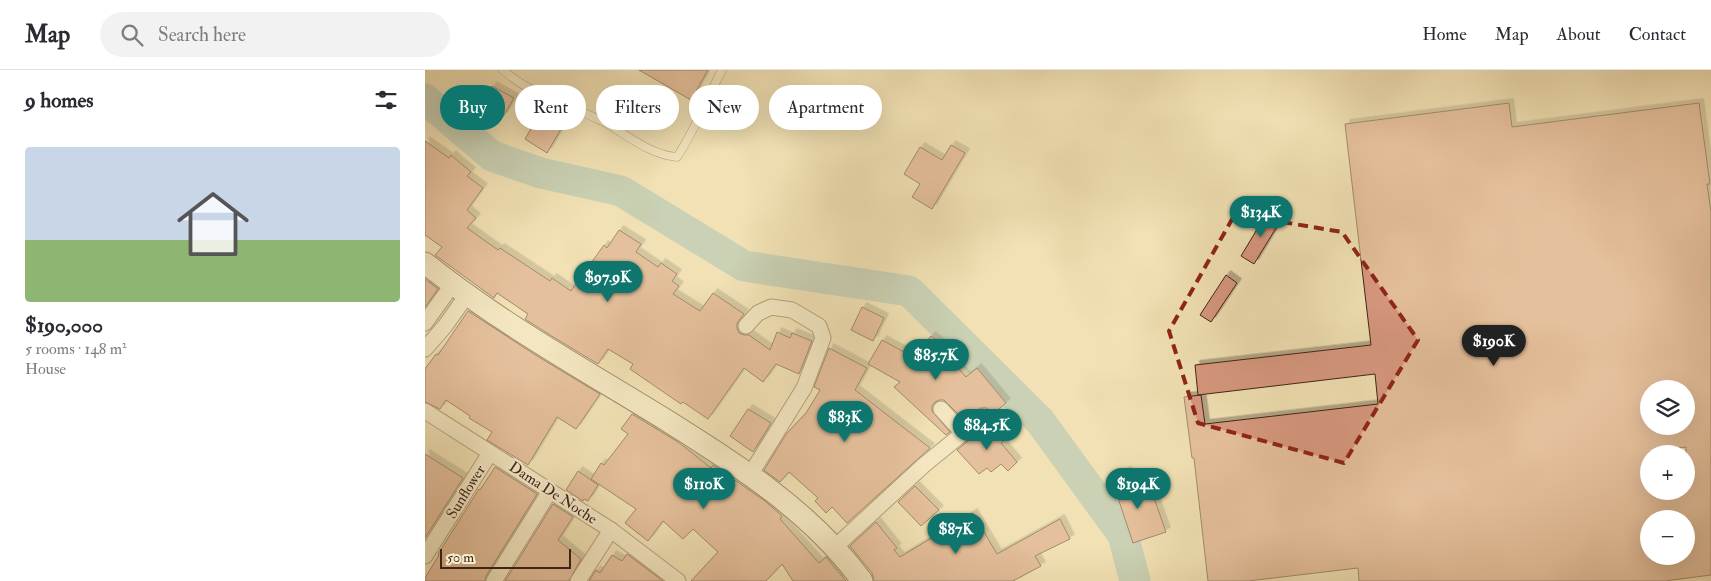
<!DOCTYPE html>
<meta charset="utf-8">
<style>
body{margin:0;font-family:"IM FELL Double Pica",serif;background:#f2f2f3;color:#2b2b33;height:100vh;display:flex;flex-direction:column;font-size:19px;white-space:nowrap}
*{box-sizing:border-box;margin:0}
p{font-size:16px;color:#7c7c81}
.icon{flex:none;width:28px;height:28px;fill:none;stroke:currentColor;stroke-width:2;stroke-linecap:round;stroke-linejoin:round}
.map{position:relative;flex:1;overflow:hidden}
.sheet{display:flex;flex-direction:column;background:#fff;width:425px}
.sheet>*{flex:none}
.banner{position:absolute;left:15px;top:15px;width:475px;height:45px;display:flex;gap:10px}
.buttons{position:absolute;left:1215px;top:310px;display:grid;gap:10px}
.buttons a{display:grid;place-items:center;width:55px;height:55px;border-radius:50%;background:#fff;box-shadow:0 5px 20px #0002;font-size:25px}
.scale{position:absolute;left:15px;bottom:12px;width:131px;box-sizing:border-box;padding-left:5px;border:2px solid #402417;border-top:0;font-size:14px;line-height:18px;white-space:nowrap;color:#402417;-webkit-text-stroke:4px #f6ecce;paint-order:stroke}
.price{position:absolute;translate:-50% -42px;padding:0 11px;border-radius:18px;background:#0f766e;color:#fff;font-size:16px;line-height:32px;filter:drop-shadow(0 1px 2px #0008)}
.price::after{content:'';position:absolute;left:50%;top:30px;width:15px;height:11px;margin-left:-8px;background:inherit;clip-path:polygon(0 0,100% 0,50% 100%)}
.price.active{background:#222;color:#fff}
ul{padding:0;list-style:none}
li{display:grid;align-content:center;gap:10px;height:265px;padding:0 25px}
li+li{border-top:1px solid #e1e1e2}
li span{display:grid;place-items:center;height:155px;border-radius:5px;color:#555}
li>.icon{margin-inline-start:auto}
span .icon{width:90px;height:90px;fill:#fffc;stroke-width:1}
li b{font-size:21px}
h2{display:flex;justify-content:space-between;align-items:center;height:60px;padding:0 25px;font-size:21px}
.pill{padding:0 18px;border-radius:22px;background:#fff;box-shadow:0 5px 20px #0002;font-size:18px;line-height:45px}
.pill.active{background:#0f766e;color:#fff}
header{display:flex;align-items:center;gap:30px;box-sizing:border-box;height:70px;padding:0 25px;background:#fff;border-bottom:1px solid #e1e1e2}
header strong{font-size:24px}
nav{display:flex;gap:28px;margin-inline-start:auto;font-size:18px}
.search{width:350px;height:45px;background:#f2f2f3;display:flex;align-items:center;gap:12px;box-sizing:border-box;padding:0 18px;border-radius:28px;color:#7c7c81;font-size:19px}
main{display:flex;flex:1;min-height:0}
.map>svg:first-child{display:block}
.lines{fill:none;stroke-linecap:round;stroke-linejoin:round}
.river{stroke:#9cbcb3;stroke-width:31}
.building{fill:#d7987f;stroke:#402417;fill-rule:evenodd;filter:url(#shadow)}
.lane-casing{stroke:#6c533e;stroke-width:9}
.street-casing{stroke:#6c533e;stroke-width:17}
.secondary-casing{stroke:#402417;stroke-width:23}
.lane{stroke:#f6ecce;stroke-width:8}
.street{stroke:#f6ecce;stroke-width:15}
.secondary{stroke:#f6ecce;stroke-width:21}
.marked{fill:none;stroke:#8f2418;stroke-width:4;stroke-dasharray:10 6;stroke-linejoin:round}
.labels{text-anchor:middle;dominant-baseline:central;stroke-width:4.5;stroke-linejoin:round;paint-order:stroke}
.street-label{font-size:15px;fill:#402417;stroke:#f6ecce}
</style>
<header>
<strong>Map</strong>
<div class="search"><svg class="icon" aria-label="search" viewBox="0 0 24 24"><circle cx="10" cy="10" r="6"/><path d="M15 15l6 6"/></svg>Search here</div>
<nav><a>Home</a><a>Map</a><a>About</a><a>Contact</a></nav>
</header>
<main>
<section class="sheet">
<h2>9 homes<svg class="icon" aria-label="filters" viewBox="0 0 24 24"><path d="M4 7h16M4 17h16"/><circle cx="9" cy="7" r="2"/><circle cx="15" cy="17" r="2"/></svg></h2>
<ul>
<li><span style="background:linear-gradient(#c9d6e8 60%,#8fb573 0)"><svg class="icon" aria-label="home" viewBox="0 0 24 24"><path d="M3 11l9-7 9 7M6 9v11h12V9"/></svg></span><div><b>$190,000</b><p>5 rooms · 148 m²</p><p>House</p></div></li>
</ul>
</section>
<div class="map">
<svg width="1286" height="511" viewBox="0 0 1286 511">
<defs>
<filter id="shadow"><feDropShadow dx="4.5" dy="-4.5" stdDeviation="0" flood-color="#0004"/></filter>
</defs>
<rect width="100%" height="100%" fill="#f1e1b4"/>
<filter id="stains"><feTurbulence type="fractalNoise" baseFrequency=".004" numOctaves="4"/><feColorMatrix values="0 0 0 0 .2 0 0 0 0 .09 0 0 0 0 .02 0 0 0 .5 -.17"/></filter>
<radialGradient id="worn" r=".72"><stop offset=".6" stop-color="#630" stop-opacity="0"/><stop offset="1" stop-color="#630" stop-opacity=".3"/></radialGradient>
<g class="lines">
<path class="river" d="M0,29l67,57 49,17 80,18 123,75 165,25 131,130 83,114 12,46"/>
</g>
<g class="building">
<path d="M214,0h69l-17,30z"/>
<path d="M67,16l22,12 -11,19 -21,-12z"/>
<path d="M1084,33l3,24 187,-24 11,81h-3l4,28v363l-46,6h-306l-1,-13 -110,13h-40l-14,-123h-2l-8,-61 17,-2 4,29 173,-20 -3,-30 -177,21 -3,-30 176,-20 -26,-221zM1224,319h37v37h-37zM1261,377v44h-37v-39zM1224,449h37v37h-37z"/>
<path d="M117,40l22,14 -17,29 -22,-14z"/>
<path d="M0,71l24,17 2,-3 20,17 -4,4 16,12 -16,22 9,8 -9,10 31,22 2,-2 50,33 2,-3 19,13 33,-46 3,3 12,-18 22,14 -5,8 22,15 3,-4 16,11 -5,7 7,5 -6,8 27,17 13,-18 31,21 -7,9v5l2,5 5,2h5l21,15 7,-18 13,6 2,-5 20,8 -13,33 -23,-10 -13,18 -19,-14 -36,51 -25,-17 -2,2 -51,-35 3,-5 -25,-15 -10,15 -48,-29 -25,-16 3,-5 -31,-21 -3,5 -59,-43 7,-8 -17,-12z"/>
<path d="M526,75l14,8 -33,56 -20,-12 8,-13 -16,-10 16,-27 22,13z"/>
<path d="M843,141l13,9 -27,44 -13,-8z"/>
<path d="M801,205l11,8 -26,39 -11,-7z"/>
<path d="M0,209l13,10 -13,18z"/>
<path d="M437,237l22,11 -11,23 -22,-11z"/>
<path d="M43,241l69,45 63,38 -24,35 -19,-12 -29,48 -41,-25 5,-8 -23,-14 1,-2 -24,-16 -6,9 -15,-7v-33l11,-15 2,1z"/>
<path d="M506,266l22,18 -4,4 17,19 11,-9 29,35 -14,12 -5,-7h-6l-17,12 -20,-20h-5l-4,2 -3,4v5l18,21 -4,3 -52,-48 6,-5 -32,-18 14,-24 31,17z"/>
<path d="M404,278l38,20 -12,22 75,58 -83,75 -15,-16 -6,6 -11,-12 3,-3 -29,-26 -9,10 -16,-12 23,-37 19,-20 14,-23 -6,-3z"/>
<path d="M323,339l23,14 -18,29 -23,-16z"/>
<path d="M207,344l46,28 33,26 2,-3 52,36 17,15 -2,3 39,44 7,-6 20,24h-53l-11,-17 -16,17h-75l27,-29 -25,-23 -10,10 -20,-18 -15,20 -23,-18 11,-14 -45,-30 10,-16 3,2 24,-31 -7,-5z"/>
<path d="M564,354l16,16 -4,3 16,19 -9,9 -7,-7 -10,8 -4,-4 -8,6 -22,-24z"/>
<path d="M0,384l38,24 -38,60z"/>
<path d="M70,397l42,27 -51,82 -1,5h-60v-3l14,-23 -1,-1 41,-65 1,1z"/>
<path d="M153,401l20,14 -10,16 -4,-2 -1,2 -17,-11z"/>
<path d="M702,401l11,29 15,-5 13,37 -33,11 -22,-66z"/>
<path d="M490,416l24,24 -18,16 -23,-24z"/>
<path d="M128,434l20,13 -15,23 23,19 -12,22h-64z"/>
<path d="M548,443l24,41 63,-35 10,20 -35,17 6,10 -28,15h-139l-2,-8 -22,-27 26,-24 21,26 -3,2 6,7z"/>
<path d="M202,484l36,27h-74l7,-11 4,3 12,-18 10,6z"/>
</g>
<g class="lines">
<g class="lane-casing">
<path id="lane" d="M78,0c27,24 63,34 95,49 27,13 48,35 79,38 18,-27 30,-58 45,-87"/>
</g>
<g class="street-casing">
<g id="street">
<path d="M0,253l27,-38"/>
<path d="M321,256l12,-13 13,-6 21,3 27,16 4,12 -19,50 -54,87"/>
<path d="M0,279l20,-23 22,-31"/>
<path d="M516,339l22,24"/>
<path d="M0,341l186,119 67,51"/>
<path d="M409,478l90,-83 59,-48"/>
<path d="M0,486l65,-103"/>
<path d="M69,511l56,-90"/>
<path d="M153,511l33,-51"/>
</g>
</g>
<g class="secondary-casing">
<path id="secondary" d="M0,193c75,60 160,107 241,157 72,45 146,92 196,161"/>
</g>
<use href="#lane" class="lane"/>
<use href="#street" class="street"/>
<use href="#secondary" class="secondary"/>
</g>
<path d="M0 0H1286V511H0ZM810,144l107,18 76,108 -74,123 -146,-40 -29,-92z" fill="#f1e1b4" fill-opacity=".55" fill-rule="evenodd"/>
<path class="marked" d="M810,144l107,18 76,108 -74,123 -146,-40 -29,-92z"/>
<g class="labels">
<g class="street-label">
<text transform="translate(41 422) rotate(-58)">Sunflower</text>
<text transform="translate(128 423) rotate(33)">Dama De Noche</text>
</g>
</g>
<rect width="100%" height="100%" filter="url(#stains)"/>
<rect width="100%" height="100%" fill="url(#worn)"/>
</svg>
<div class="buttons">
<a><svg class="icon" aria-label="layers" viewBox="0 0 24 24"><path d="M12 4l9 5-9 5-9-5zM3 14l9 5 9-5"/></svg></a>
<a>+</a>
<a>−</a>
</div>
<div class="scale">50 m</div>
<b class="price" style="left:836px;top:168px">$134K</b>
<b class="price" style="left:183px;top:233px">$97.9K</b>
<b class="price active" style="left:1069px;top:297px">$190K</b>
<b class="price" style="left:511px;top:311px">$85.7K</b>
<b class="price" style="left:420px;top:373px">$83K</b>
<b class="price" style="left:562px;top:381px">$84.5K</b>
<b class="price" style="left:279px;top:440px">$110K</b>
<b class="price" style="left:713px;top:440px">$194K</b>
<b class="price" style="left:531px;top:485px">$87K</b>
<div class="banner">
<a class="pill active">Buy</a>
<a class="pill">Rent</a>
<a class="pill">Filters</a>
<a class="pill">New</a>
<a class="pill">Apartment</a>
</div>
</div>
</main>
